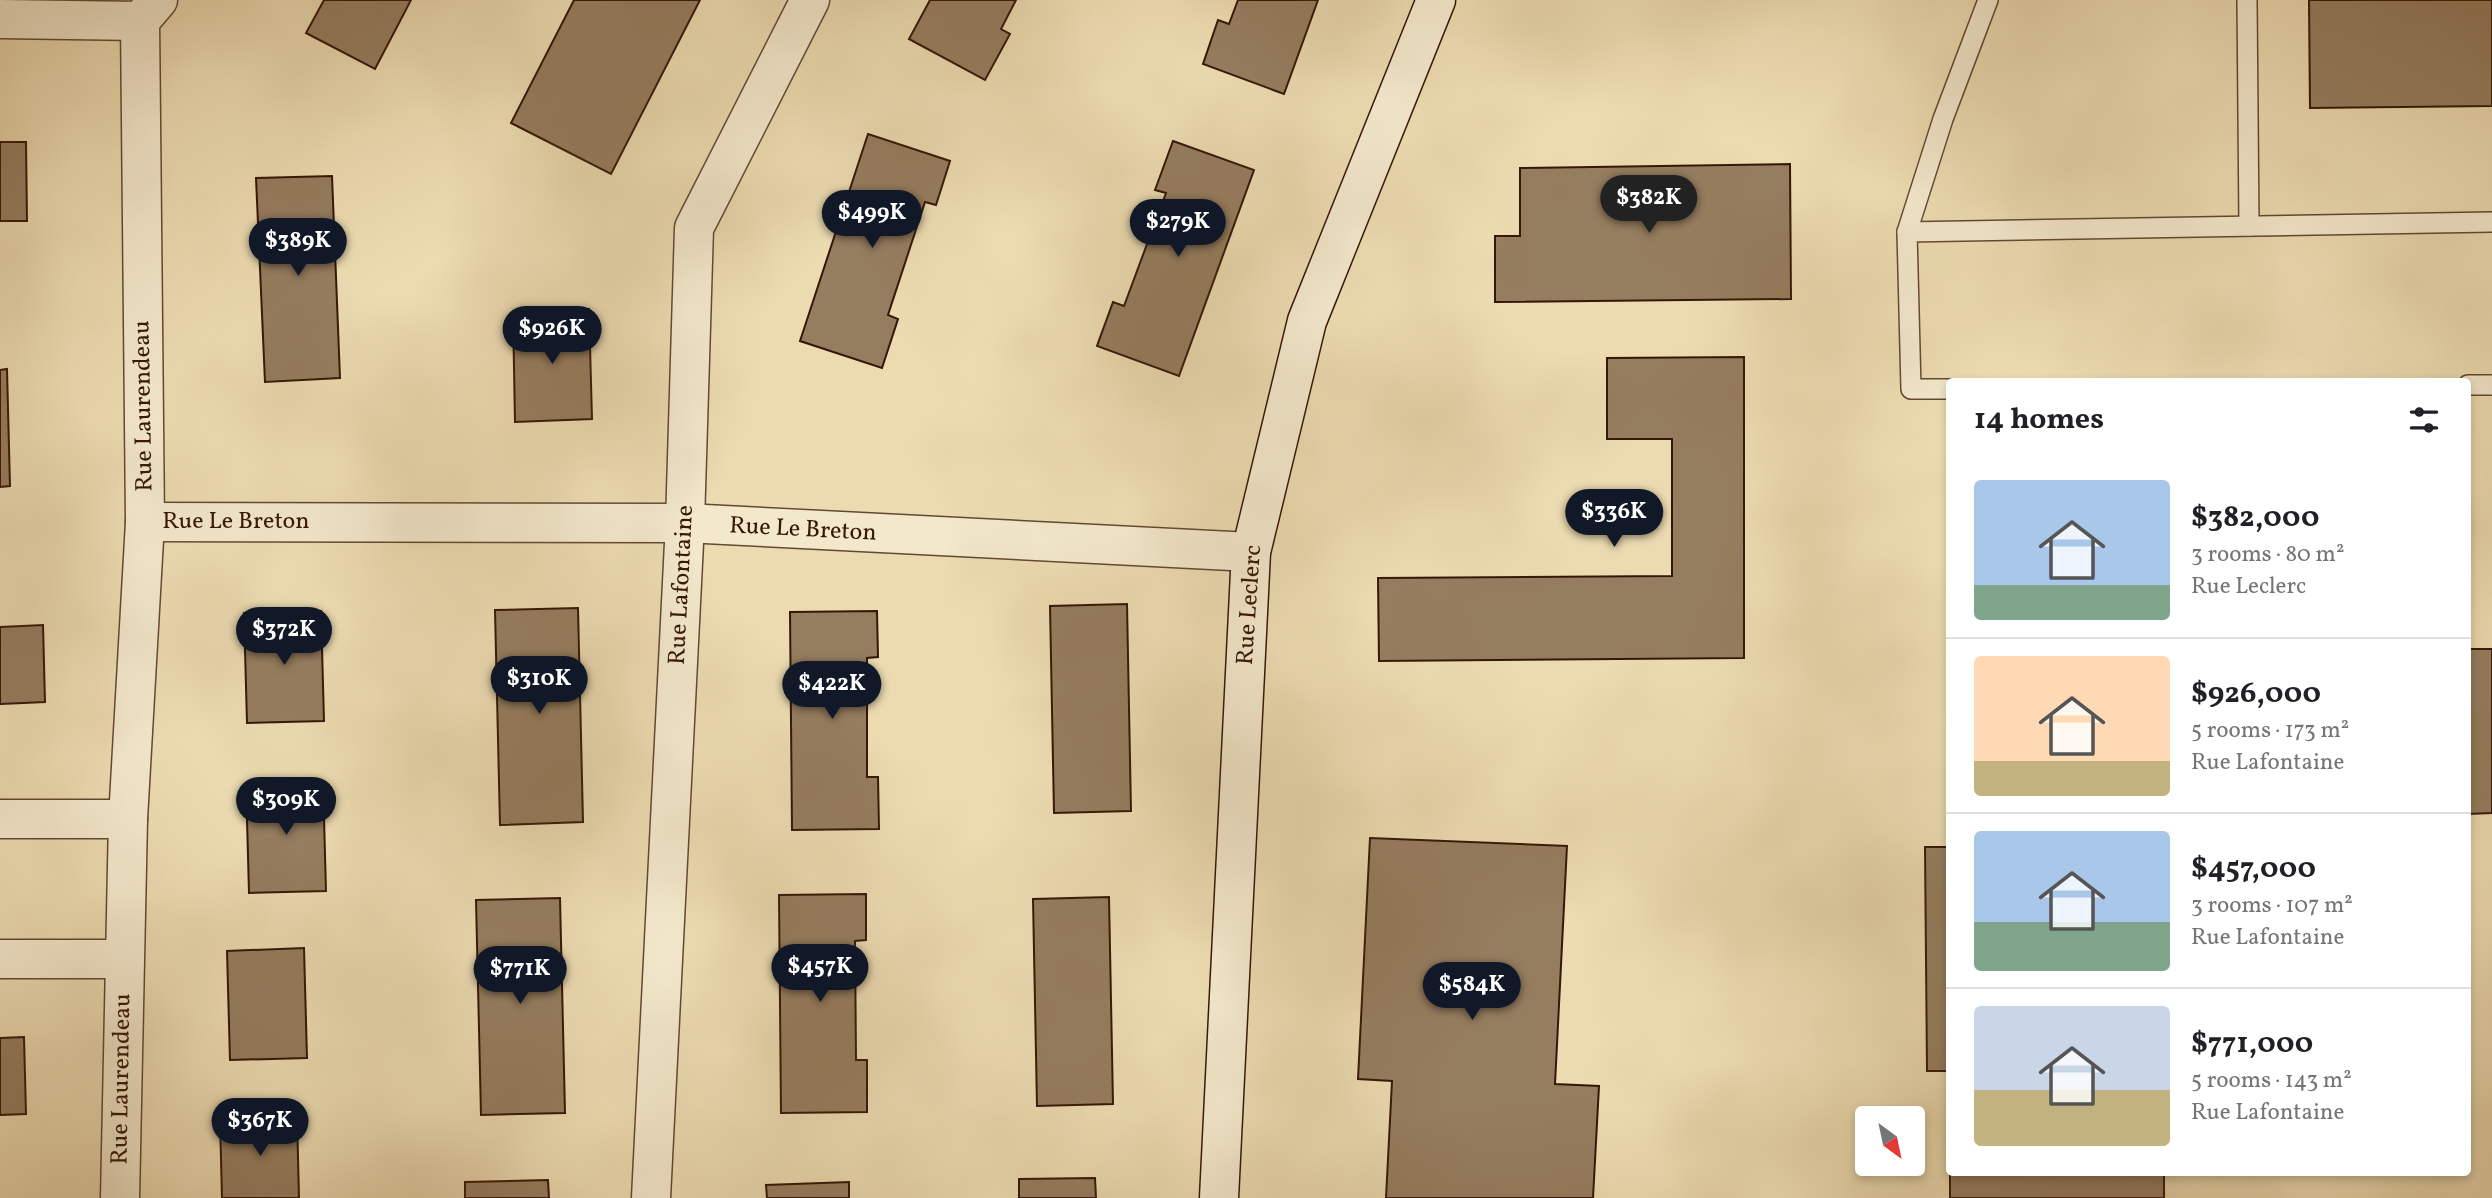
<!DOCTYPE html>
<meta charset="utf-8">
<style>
body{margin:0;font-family:Vollkorn,serif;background:#f6f6f6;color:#202124;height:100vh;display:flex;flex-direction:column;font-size:26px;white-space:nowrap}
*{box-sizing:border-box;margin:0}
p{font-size:23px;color:#757577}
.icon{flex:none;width:38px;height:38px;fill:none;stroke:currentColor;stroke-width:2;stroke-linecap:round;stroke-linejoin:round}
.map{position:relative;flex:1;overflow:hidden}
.side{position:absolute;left:1946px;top:378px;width:525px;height:798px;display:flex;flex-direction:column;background:#fff;border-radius:7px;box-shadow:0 4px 10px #0003}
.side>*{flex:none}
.needle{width:46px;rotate:147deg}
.controls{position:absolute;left:1855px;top:1106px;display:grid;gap:14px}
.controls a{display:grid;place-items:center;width:70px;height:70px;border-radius:7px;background:#fff;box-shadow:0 4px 10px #0003;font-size:35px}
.price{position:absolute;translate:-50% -60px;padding:0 16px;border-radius:24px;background:#111827;color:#fff;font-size:23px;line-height:46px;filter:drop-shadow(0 2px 4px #0008)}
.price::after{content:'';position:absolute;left:50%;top:42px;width:21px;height:16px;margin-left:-10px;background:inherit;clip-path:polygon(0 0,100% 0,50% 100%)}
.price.selected{background:#222;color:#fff}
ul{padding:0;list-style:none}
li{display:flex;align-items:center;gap:21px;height:175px;padding:0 28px}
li+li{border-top:2px solid #e0e0e0}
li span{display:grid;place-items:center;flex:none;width:196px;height:140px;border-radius:7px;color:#555}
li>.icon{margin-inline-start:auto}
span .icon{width:84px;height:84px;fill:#fffc;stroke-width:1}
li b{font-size:30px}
h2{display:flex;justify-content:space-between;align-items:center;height:84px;padding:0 28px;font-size:30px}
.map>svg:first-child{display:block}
.building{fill:#957d5f;stroke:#361707;stroke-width:2}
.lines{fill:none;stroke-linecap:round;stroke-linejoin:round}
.lane-casing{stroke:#644832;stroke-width:22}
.street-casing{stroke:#644832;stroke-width:41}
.secondary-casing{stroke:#361707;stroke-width:41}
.lane{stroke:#f3e8cc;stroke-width:19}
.street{stroke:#f3e8cc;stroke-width:38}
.secondary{stroke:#f3e8cc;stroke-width:38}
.labels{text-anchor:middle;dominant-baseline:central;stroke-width:5;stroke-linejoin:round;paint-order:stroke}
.street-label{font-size:24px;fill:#361707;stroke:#f3e8cc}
</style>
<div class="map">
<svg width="2492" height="1198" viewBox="0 0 2492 1198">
<rect width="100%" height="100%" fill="#ecdbb1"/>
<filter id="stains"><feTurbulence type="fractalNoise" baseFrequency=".00286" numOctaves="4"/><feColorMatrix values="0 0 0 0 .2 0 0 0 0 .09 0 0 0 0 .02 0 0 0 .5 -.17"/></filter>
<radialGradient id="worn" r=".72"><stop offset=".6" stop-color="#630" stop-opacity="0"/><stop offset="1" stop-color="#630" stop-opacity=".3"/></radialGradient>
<g class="building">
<path d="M324,0h87l-36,69 -69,-36z"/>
<path d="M574,0h126l-89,174 -100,-51z"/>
<path d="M930,0h86l-15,29 9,5 -25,46 -76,-41z"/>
<path d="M1238,0h80l-34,94 -81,-30 15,-44 11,4z"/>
<path d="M2309,0h183v106l-182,2z"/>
<path d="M868,134l82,27 -14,44 -11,-3 -37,113 10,4 -16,49 -82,-27z"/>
<path d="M1173,141l81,29 -75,206 -82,-30 16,-44 11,4 42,-113 -11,-3z"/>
<path d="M0,142h26l1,79h-27z"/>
<path d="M1790,164l1,135 -296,3v-66h25v-68z"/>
<path d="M332,176l8,202 -75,4 -9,-204z"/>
<path d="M589,309l3,110 -77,3 -2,-110z"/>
<path d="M1744,357v301l-365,3 -1,-83 294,-2v-137h-65v-81z"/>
<path d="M7,369l3,117 -10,1v-117z"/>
<path d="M1127,604l4,207 -77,2 -4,-207z"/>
<path d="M578,608l5,214 -83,3 -5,-215z"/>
<path d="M321,611l3,110 -77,2 -3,-110z"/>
<path d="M877,611l1,46 -11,1v119h11l1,52 -87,1 -2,-218z"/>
<path d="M43,625l2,77 -45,2v-77z"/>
<path d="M2468,649h24v164l-24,1z"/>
<path d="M323,781l3,110 -77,2 -3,-110z"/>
<path d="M1370,838l197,8 -12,238 44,2 -6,112h-207l6,-117 -34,-2z"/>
<path d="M1925,847h25v311l-2,-87h-21z"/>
<path d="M866,894v46l-11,1 1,119h11v52l-86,1 -2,-218z"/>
<path d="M1109,897l4,207 -76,2 -4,-207z"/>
<path d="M560,898l5,215 -84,2 -5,-215z"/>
<path d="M304,948l3,110 -77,2 -3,-109z"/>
<path d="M24,1037l2,77 -26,1v-77z"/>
<path d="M297,1117l2,81h-77l-2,-78z"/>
<rect x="1950" y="1172" width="214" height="26"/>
<path d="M1095,1178l1,20h-77v-19z"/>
<path d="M548,1180l1,18h-84v-16z"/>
<path d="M849,1182v16h-82l-1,-13z"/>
</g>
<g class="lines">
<g class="lane-casing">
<g id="lane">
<path d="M2247,0l2,226"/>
<path d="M1907,232l585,-10"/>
<path d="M2468,385h24"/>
<path d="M1950,389h-39l-4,-157 36,-113 45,-119"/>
</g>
</g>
<g class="street-casing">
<g id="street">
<path d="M0,19l140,2"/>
<path d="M145,522l540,1 566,29"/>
<path d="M0,819h128"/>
<path d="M0,959h124"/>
<path d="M120,1198l8,-379 17,-297 -5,-501 18,-21"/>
<path d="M651,1198l34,-675 9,-295 116,-228"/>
</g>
</g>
<g class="secondary-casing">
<path id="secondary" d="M1219,1198l32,-646 56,-231 129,-321"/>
</g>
<use href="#lane" class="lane"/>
<use href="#street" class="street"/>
<use href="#secondary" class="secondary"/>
</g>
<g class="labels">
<g class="street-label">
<text transform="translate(144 406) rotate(-91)">Rue Laurendeau</text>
<text x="236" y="522">Rue Le Breton</text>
<text transform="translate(803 530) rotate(3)">Rue Le Breton</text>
<text transform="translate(682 585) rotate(-87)">Rue Lafontaine</text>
<text transform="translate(1250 605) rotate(-86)">Rue Leclerc</text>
<text transform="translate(122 1079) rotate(-89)">Rue Laurendeau</text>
</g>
</g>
<rect width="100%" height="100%" filter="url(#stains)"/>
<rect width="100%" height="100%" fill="url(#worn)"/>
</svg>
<div class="controls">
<a><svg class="needle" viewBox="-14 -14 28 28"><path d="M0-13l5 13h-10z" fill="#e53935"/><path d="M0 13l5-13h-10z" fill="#757577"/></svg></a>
</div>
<b class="price selected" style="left:1649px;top:235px">$382K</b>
<b class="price" style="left:872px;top:250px">$499K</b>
<b class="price" style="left:1178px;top:259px">$279K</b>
<b class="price" style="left:298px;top:278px">$389K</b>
<b class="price" style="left:552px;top:366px">$926K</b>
<b class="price" style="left:1614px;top:549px">$336K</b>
<b class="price" style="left:284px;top:667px">$372K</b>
<b class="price" style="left:539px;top:716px">$310K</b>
<b class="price" style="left:832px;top:721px">$422K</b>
<b class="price" style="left:286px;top:837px">$309K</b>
<b class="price" style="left:820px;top:1004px">$457K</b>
<b class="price" style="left:520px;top:1006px">$771K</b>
<b class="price" style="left:1472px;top:1022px">$584K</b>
<b class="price" style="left:260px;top:1158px">$367K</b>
<section class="side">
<h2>14 homes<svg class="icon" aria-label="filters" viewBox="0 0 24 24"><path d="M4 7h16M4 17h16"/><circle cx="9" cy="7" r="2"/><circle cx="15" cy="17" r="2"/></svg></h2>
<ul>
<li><span style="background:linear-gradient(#a9c7e8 75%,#7fa58c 0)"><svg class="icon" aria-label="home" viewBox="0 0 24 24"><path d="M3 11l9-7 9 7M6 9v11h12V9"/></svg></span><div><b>$382,000</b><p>3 rooms · 80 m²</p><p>Rue Leclerc</p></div></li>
<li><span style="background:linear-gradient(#ffd9b3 75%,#c2b280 0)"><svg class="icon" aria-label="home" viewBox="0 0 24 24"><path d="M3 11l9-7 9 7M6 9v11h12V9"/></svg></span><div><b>$926,000</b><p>5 rooms · 173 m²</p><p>Rue Lafontaine</p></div></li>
<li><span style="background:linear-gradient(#a9c7e8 65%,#7fa58c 0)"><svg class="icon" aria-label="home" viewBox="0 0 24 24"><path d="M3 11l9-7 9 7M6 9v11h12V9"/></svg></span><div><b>$457,000</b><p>3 rooms · 107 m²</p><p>Rue Lafontaine</p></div></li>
<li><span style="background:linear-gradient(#c9d6e8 60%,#c2b280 0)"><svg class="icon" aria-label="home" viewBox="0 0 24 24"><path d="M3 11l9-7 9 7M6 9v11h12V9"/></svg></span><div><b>$771,000</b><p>5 rooms · 143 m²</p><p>Rue Lafontaine</p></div></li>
</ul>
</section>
</div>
